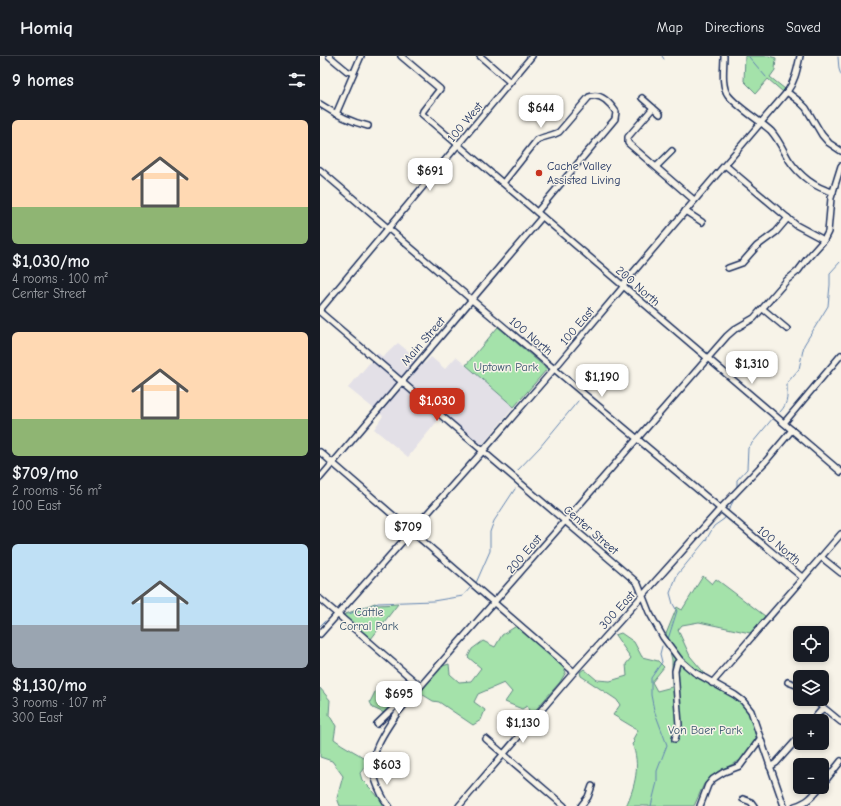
<!DOCTYPE html>
<meta charset="utf-8">
<style>
body{margin:0;font-family:"Comic Neue",sans-serif;background:#242831;color:#f1f3f6;height:100vh;display:flex;flex-direction:column;font-size:15px;white-space:nowrap}
*{box-sizing:border-box;margin:0}
p{font-size:13px;color:#9ea1a6}
.icon{flex:none;width:22px;height:22px;fill:none;stroke:currentColor;stroke-width:2;stroke-linecap:round;stroke-linejoin:round}
.map{position:relative;flex:1;overflow:hidden}
.details{display:flex;flex-direction:column;background:#171b24;width:320px}
.details>*{flex:none}
.controls{position:absolute;left:473px;top:570px;display:grid;gap:8px}
.controls a{display:grid;place-items:center;width:36px;height:36px;border-radius:6px;background:#171b24;box-shadow:0 2px 6px #0003;font-size:20px}
.price{position:absolute;translate:-50% -34px;padding:0 9px;border-radius:8px;background:#fff;color:#222;font-size:13px;line-height:26px;filter:drop-shadow(0 1px 2px #0008)}
.price::after{content:'';position:absolute;left:50%;top:24px;width:12px;height:9px;margin-left:-6px;background:inherit;clip-path:polygon(0 0,100% 0,50% 100%)}
.price.current{background:#c8321e;color:#fff}
ul{padding:0;list-style:none}
li{display:grid;align-content:center;gap:8px;height:212px;padding:0 12px}
li span{display:grid;place-items:center;height:124px;border-radius:6px;color:#555}
li>.icon{margin-inline-start:auto}
span .icon{width:72px;height:72px;fill:#fffc;stroke-width:1}
li b{font-size:17px}
h2{display:flex;justify-content:space-between;align-items:center;height:48px;padding:0 12px;font-size:17px}
header{display:flex;align-items:center;gap:24px;box-sizing:border-box;height:56px;padding:0 20px;background:#171b24;border-bottom:1px solid #363941}
header strong{font-size:19px}
nav{display:flex;gap:22px;margin-inline-start:auto;font-size:14px}
main{display:flex;flex:1;min-height:0}
.map>svg:first-child{display:block}
.built{fill:#e3e0e7}
.green{fill:#a4e2aa;stroke:#608884}
.lines{fill:none;stroke-linecap:round;stroke-linejoin:round}
.stream{stroke:#6284b2;stroke-width:1}
.minor-casing{stroke:#1b2f5e;stroke-width:8}
.minor{stroke:#f7f3e8;stroke-width:5}
.poi-dot{fill:#c8321e;stroke:#f7f3e8;stroke-width:1.5}
.labels{text-anchor:middle;dominant-baseline:central;stroke-width:3;stroke-linejoin:round;paint-order:stroke}
.street-label{font-size:12px;fill:#1b2f5e;stroke:#f7f3e8}
.poi-label{font-size:12px;fill:#1b2f5e;stroke:#f7f3e8;text-anchor:start}
.park-label{font-size:12px;fill:#36536d;stroke:#f7f3e8}
</style>
<header>
<strong>Homiq</strong>
<nav><a>Map</a><a>Directions</a><a>Saved</a></nav>
</header>
<main>
<section class="details">
<h2>9 homes<svg class="icon" aria-label="filters" viewBox="0 0 24 24"><path d="M4 7h16M4 17h16"/><circle cx="9" cy="7" r="2"/><circle cx="15" cy="17" r="2"/></svg></h2>
<ul>
<li><span style="background:linear-gradient(#ffd9b3 70%,#8fb573 0)"><svg class="icon" aria-label="home" viewBox="0 0 24 24"><path d="M3 11l9-7 9 7M6 9v11h12V9"/></svg></span><div><b>$1,030/mo</b><p>4 rooms · 100 m²</p><p>Center Street</p></div></li>
<li><span style="background:linear-gradient(#ffd9b3 70%,#8fb573 0)"><svg class="icon" aria-label="home" viewBox="0 0 24 24"><path d="M3 11l9-7 9 7M6 9v11h12V9"/></svg></span><div><b>$709/mo</b><p>2 rooms · 56 m²</p><p>100 East</p></div></li>
<li><span style="background:linear-gradient(#bfe0f5 65%,#9aa5b1 0)"><svg class="icon" aria-label="home" viewBox="0 0 24 24"><path d="M3 11l9-7 9 7M6 9v11h12V9"/></svg></span><div><b>$1,130/mo</b><p>3 rooms · 107 m²</p><p>300 East</p></div></li>
</ul>
</section>
<div class="map">
<svg width="521" height="750" viewBox="0 0 521 750">
<rect width="100%" height="100%" fill="#f7f3e8"/>
<filter id="ink" filterUnits="userSpaceOnUse"><feTurbulence type="fractalNoise" baseFrequency=".025" numOctaves="2"/><feDisplacementMap in="SourceGraphic" scale="8" xChannelSelector="R" yChannelSelector="G"/><feConvolveMatrix kernelMatrix="1 2 1 2 8 2 1 2 1" color-interpolation-filters="sRGB"/></filter>
<g filter="url(#ink)">
<path class="built" d="M78,287l26,21 7,-7 14,12 11,-12 58,50 -32,38 -38,-32 -36,44 -34,-28 9,-13 -35,-28 30,-35 5,4z"/>
<g class="green">
<path d="M425,0h24l7,2 -1,12 -5,7 15,12 -2,3 -15,-13 -12,14 -12,-12z"/>
<path d="M178,271l49,42 -33,38 -48,-42z"/>
<path d="M383,520l9,8 4,-5 49,37 -15,17 -51,-11 -17,3 -4,5 12,26 16,19 -2,6c16,9 36,16 45,33 4,7 5,16 7,24v2l-15,20 -24,12 -13,12 -10,22h-68c9,-19 15,-42 6,-62l2,-2 -1,-3 5,-9 -25,-15 7,-10 -3,-5 -36,-24 -1,-4 4,-3 13,11 13,1 17,-5 -1,-12 5,-6 -16,-23 6,-2 13,9 8,15 16,4 6,6 -12,15 5,9 15,-4v-27l-6,-26 11,-27 5,3z"/>
<path d="M55,547l3,2 20,-1 -27,35 -28,-24z"/>
<path d="M198,569l39,34 9,13 -6,10 -29,33 -4,-9 -5,3 -17,-7 7,-10 -8,-9 -26,11 -4,8 11,8 -4,10 -8,5 -34,-23 -6,-1 -13,-8 16,-25 13,-4 1,10 9,8 12,-1 10,-13 -13,-11 4,-8 11,-8 12,6 7,-12z"/>
<path d="M70,627l13,6 -4,17 -8,10 -18,-8 -3,-6 8,-16z"/>
<path d="M0,632l10,12 -1,15 7,11 -2,13c10,8 22,13 32,20l-2,9 -4,5 2,7 11,11 13,15h-46l-3,-8 6,-22 -11,-15 -12,-4z"/>
</g>
<g class="lines">
<g class="stream">
<path d="M342,0l2,3"/>
<path d="M429,1l17,20"/>
<path d="M518,1l1,12 2,6"/>
<path d="M460,356c9,-9 7,-17 7,-29l12,-14 5,-24 24,-39 2,-21v-12l11,-12"/>
<path d="M198,414l22,-23 38,-46"/>
<path d="M417,431v-7l10,-11 1,-21 25,-30"/>
<path d="M408,455l8,-15"/>
<path d="M156,527l14,-32v-19l4,-11 21,-32"/>
<path d="M29,558l29,-11 55,-2 30,-5 7,-8"/>
<path d="M0,570l5,-5"/>
<path d="M348,583l9,-28 -4,-7 -3,-11 7,-18 29,-35 8,-14 10,-7 2,-3"/>
<path d="M331,750l6,-24v-11l10,-26 -13,-35 -3,-15v-17l11,-16 -2,-8 2,-8"/>
</g>
<g class="minor-casing">
<g id="minor">
<path d="M9,0l18,15 6,2"/>
<path d="M81,0l39,33 -17,22 -1,3 419,358"/>
<path d="M160,0l30,26"/>
<path d="M404,0c0,11 -3,30 4,39 9,12 31,25 43,36 8,9 12,19 18,29 10,15 26,28 44,32"/>
<path d="M467,36l13,10 6,6 16,27 7,8 12,8"/>
<path d="M322,42l18,16"/>
<path d="M0,48c15,10 31,18 48,22"/>
<path d="M333,52l-25,29v6l66,57"/>
<path d="M16,58l25,-58"/>
<path d="M405,109l71,60 28,15"/>
<path d="M336,111l16,-16"/>
<path d="M0,114l152,130 331,278"/>
<path d="M183,127l34,-43c7,-4 15,-4 22,-8l30,-35c11,-5 21,6 27,15l-1,7 -78,93"/>
<path d="M365,155l17,11"/>
<path d="M408,212l14,-5 15,-17 19,-14 12,-14"/>
<path d="M443,253l24,20"/>
<path d="M0,254l212,-254"/>
<path d="M0,256l314,268 4,4 11,28 14,25 17,23 14,12 41,23 8,6 8,10 33,95"/>
<path d="M464,367l57,-68"/>
<path d="M0,396l254,220"/>
<path d="M0,422l222,-261"/>
<path d="M501,501l20,16"/>
<path d="M0,543l100,87"/>
<path d="M0,578l163,-183 71,-82 69,-82 2,-5 162,-190c8,-11 10,-22 13,-36"/>
<path d="M468,626l8,3 4,3"/>
<path d="M392,627l129,-149"/>
<path d="M493,643l28,23"/>
<path d="M492,665l11,-13"/>
<path d="M57,668l28,-27 7,-3"/>
<path d="M166,683l78,67"/>
<path d="M355,683l4,-14 -4,-54 2,-8 3,-3"/>
<path d="M450,711l6,-4 24,-27"/>
<path d="M502,729l19,-24"/>
<path d="M423,743l8,3 3,4"/>
<path d="M69,750c-5,-5 -8,-12 -11,-19 -13,-30 3,-50 20,-75l329,-376 8,-7 19,-11 33,-38 11,-9 9,-12 17,-19 4,-8 3,-34 10,-32"/>
<path d="M139,750l115,-134 147,-164 45,-47 26,-31"/>
<path d="M261,750l7,-9 4,-11"/>
<path d="M380,750l8,-21 5,-6 11,-7 16,-6 20,-27"/>
<path d="M475,750c13,-4 17,-9 25,-19"/>
</g>
</g>
<use href="#minor" class="minor"/>
</g>
</g>
<circle class="poi-dot" cx="219" cy="117" r="4"/>
<g class="labels">
<g class="street-label">
<text transform="translate(145 66) rotate(-50)">100 West</text>
<text transform="translate(318 230) rotate(41)">200 North</text>
<text transform="translate(257 270) rotate(-50)">100 East</text>
<text transform="translate(211 280) rotate(40)">100 North</text>
<text transform="translate(103 285) rotate(-49)">Main Street</text>
<text transform="translate(271 474) rotate(41)">Center Street</text>
<text transform="translate(459 489) rotate(40)">100 North</text>
<text transform="translate(204 498) rotate(-49)">200 East</text>
<text transform="translate(297 554) rotate(-48)">300 East</text>
</g>
<g class="poi-label">
<text x="227" y="110">Cache Valley<tspan x="227" dy="14">Assisted Living</tspan></text>
</g>
<g class="park-label">
<text x="186" y="311">Uptown Park</text>
<text x="49" y="556">Cattle<tspan x="49" dy="14">Corral Park</tspan></text>
<text x="385" y="674">Von Baer Park</text>
</g>
</g>
</svg>
<div class="controls">
<a><svg class="icon" aria-label="locate" viewBox="0 0 24 24"><circle cx="12" cy="12" r="6"/><path d="M12 2v4M12 18v4M2 12h4M18 12h4"/></svg></a>
<a><svg class="icon" aria-label="layers" viewBox="0 0 24 24"><path d="M12 4l9 5-9 5-9-5zM3 14l9 5 9-5"/></svg></a>
<a>+</a>
<a>−</a>
</div>
<b class="price" style="left:221px;top:73px">$644</b>
<b class="price" style="left:110px;top:136px">$691</b>
<b class="price" style="left:432px;top:329px">$1,310</b>
<b class="price" style="left:282px;top:342px">$1,190</b>
<b class="price current" style="left:117px;top:366px">$1,030</b>
<b class="price" style="left:88px;top:492px">$709</b>
<b class="price" style="left:79px;top:659px">$695</b>
<b class="price" style="left:203px;top:688px">$1,130</b>
<b class="price" style="left:67px;top:730px">$603</b>
</div>
</main>
